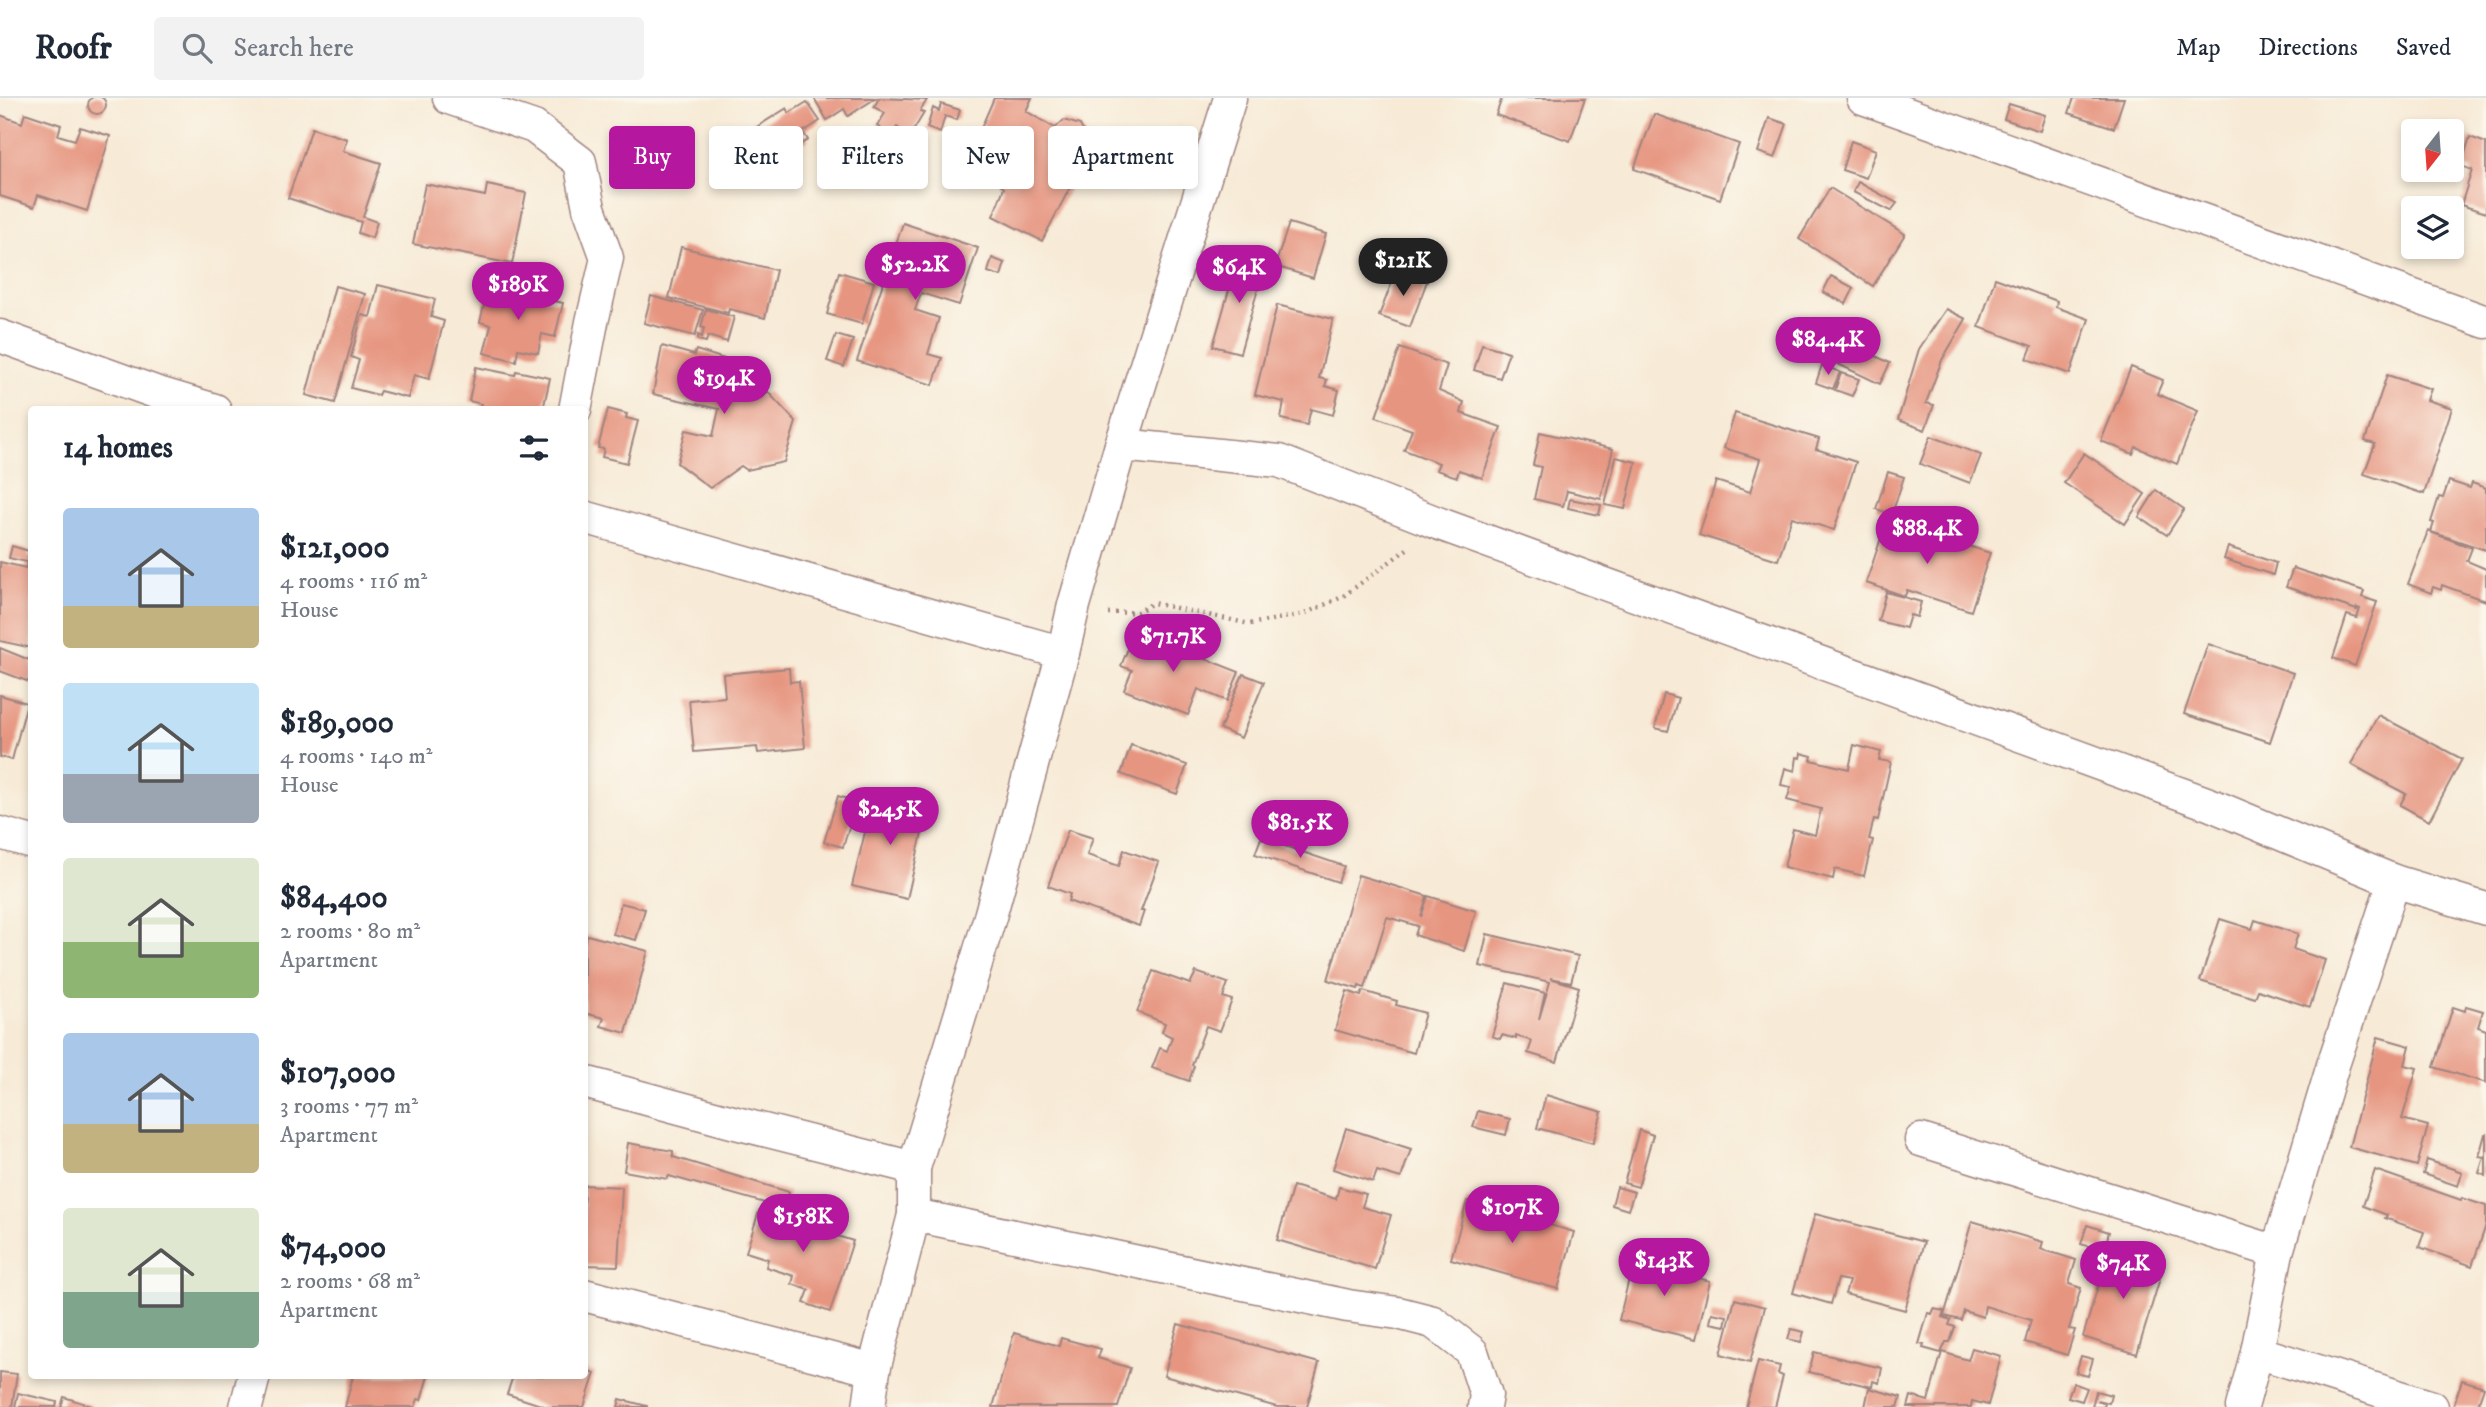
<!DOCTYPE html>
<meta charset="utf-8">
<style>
body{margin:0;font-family:"IM FELL DW Pica",serif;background:#f2f2f3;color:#1f2937;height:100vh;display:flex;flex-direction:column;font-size:26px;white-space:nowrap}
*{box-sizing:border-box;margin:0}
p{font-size:23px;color:#747a83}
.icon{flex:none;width:38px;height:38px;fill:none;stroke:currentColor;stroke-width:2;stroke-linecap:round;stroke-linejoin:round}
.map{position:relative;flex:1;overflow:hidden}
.drawer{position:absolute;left:28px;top:308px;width:560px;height:973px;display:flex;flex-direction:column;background:#fff;border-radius:7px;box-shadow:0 4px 10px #0003}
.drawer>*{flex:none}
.banner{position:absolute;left:609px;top:28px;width:665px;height:63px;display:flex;gap:14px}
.needle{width:46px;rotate:197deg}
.fabs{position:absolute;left:2401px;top:21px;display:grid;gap:14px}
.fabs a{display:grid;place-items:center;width:63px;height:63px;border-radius:7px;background:#fff;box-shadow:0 4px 10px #0003;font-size:35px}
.price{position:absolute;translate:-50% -60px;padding:0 16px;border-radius:24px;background:#b5179e;color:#fff;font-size:23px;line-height:46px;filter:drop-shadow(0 2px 4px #0008)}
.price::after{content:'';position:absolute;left:50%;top:42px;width:21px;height:16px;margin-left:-10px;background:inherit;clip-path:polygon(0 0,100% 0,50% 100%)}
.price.on{background:#222;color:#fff}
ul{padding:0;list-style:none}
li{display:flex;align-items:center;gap:21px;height:175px;padding:0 35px}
li span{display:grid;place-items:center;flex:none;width:196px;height:140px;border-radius:7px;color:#555}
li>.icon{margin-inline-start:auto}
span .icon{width:84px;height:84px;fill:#fffc;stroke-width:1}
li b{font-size:30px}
h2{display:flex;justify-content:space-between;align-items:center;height:84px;padding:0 35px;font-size:30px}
.tag{padding:0 24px;border-radius:7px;background:#fff;box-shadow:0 4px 10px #0003;font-size:24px;line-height:63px}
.tag.on{background:#b5179e;color:#fff}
header{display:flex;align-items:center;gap:42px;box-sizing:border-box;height:98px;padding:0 35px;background:#fff;border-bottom:2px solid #e0e1e3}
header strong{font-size:33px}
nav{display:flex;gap:38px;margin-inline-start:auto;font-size:24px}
.search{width:490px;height:63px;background:#f2f2f3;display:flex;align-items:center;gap:18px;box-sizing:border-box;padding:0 24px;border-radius:7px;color:#747a83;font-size:26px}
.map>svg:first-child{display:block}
.building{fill:#e69580}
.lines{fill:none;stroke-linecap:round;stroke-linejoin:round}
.street-casing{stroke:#a08480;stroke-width:35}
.path{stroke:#a08480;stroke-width:4.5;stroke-dasharray:2 5;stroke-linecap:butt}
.street{stroke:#fff;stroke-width:32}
</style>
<header>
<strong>Roofr</strong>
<div class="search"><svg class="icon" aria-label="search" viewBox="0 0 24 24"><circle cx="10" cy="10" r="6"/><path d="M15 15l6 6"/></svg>Search here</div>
<nav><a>Map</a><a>Directions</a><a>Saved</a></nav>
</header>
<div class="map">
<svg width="2486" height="1309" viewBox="0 0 2486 1309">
<rect width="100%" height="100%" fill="#fbf7ec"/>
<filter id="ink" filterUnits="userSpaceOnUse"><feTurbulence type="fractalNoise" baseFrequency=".0143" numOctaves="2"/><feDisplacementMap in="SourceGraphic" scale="14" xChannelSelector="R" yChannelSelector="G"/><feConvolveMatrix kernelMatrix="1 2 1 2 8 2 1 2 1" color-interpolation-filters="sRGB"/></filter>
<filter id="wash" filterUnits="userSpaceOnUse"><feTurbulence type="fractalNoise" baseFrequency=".00686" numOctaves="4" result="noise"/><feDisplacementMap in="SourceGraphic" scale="28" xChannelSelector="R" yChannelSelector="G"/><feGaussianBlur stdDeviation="1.57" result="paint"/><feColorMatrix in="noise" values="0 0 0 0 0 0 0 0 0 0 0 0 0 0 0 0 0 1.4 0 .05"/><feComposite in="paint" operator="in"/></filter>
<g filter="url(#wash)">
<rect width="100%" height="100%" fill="#f7ead6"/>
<g id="blocks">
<g class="building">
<circle cx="97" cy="7" r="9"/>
<path d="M814,0h62l-28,18 -4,-7 -17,11z"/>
<path d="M879,0l48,2 -7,11 4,2 -14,23 -13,-9 -6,8 -14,-9 8,-13 -11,-6z"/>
<path d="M994,0h38l-6,13 29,17 9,-8 16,5 7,13 10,6 -14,34 -7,-2 -34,65 -49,-25 11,-28 -3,-3 7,-15 10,3 8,-19 -11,-6 -6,11 -34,-17z"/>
<path d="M1502,0h83l-15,43 -74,-26z"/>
<path d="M2074,0h50l-10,30 -45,-15z"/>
<path d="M807,4l13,19 -17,11 5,8 -34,20 -4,-6 -11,6 -13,-19 8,-5 -4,-5 37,-23 2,5z"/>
<path d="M941,6l19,6 -3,10 -12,-4 -5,17 -13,-5 6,-20 6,3z"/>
<path d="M2009,6l36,11 -5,16 -36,-12z"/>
<path d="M25,15l36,12 -3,10 17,5 5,-13 30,9 -23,75 -49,-16 -4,12 -34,-11v-81l22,8z"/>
<path d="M1654,16l85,30 -19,55 -86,-30z"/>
<path d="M1769,20l18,6 -12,34 -17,-6z"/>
<path d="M312,30l35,11 -4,12 38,12 -18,54 14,5 -5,16 -14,-5 3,-11 -73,-24z"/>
<path d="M2470,39l16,6v70l-25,-8 11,-35 -11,-4z"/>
<path d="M1851,43l25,9 -10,28 -24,-8z"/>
<path d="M1858,84l39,21 -6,8 -38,-19z"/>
<path d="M425,86l60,12 2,-11 39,8 -14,71 -99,-20z"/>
<path d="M1830,90l75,46 -32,52 -74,-47z"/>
<path d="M903,125l75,25 -19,57 -38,-12 -6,17 24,8 -11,36 14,4 -9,27 -76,-24z"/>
<path d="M1289,125l37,11 -13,44 -38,-12z"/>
<path d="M681,149l95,23 -11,48 -36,-9 -1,4 -59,-15z"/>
<path d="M1239,157l23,6 -4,16 3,1 -21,75 -27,-7z"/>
<path d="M992,160l13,5 -4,13 -13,-4z"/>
<path d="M1397,171l30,12 -17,46 -31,-11z"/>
<path d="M839,174l35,10 -12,42 -35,-10z"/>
<path d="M1831,178l23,12 -8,16 -23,-12z"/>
<path d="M1995,180l62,23 -1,6 33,12 -19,55 -43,-15 5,-13 -53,-19z"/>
<path d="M378,187l57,14 -4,18 13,4 -15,58 -15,-4 -6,23 -28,-7 -2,4 -27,-7 8,-28 -8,-3 11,-42 8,2z"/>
<path d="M489,187l74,18 -8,34 -13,-3 -4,19 -20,-4 -2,12 -32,-8 7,-28 -11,-3z"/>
<path d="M335,188l30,8 -30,109 -29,-8z"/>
<path d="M651,198l52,14 -8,26 -51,-13z"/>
<path d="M1277,207l56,14 -14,59 8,2 -2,6 14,4 -6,25 -22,-6 -4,16 -26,-6 3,-17 -29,-7z"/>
<path d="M706,211l28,8 -7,25 -19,-6 -2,6 -8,-2v-5l4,2 2,-9 -3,-1z"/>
<path d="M1946,211l20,10 -24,41 -16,43 8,2 -9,25 -27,-10 21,-71z"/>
<path d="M836,237l17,5 -9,27 -17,-6z"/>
<path d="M1832,237l58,28 -10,21 -59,-28z"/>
<path d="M1482,246l27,8 -9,26 -26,-8z"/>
<path d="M662,248l32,9 2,-5 48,15 14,31 10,-4 28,30 -12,40 -37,8 -6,-4 -31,22 -33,-25 9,-33 27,6 6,-27 -66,-15z"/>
<path d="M1400,250l47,17 -8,26 25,11 -3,11 40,14 -19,51 -23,-8 -2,7 -21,-7 3,-7 -35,-13 8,-20 -36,-13z"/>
<path d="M1822,267l18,7 -7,17 -17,-6z"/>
<path d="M476,269l39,8 1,-4 34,7 -7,32h-63l1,-6 -12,-3z"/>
<path d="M2131,269l32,13 -6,14 41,17 -21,53 -41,-17 -3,7 -32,-13z"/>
<path d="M1841,275l18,6 -7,17 -17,-6z"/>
<path d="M2387,277l44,14 -4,11 25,8 -28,86 -60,-20 11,-30 -10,-3z"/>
<path d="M608,311l19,5 -1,4 12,3 -11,42 -25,-6 2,-8 -6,-1z"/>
<path d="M1735,315l84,26 -3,10 40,13 -22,68 -42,-13 -14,43 -79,-25 17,-54 34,11 10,-33 -36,-11z"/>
<path d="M1540,334l73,17 -12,50 -34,-8 -4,15 -29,-7 7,-32 -8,-2z"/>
<path d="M1931,338l50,19 -11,28 -50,-19z"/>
<path d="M2084,355l61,41 -20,30 -61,-41z"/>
<path d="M1616,359l20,5 -11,47 -20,-4z"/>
<path d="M1888,374l16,5 -12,37 -16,-5z"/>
<path d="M2449,383l21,7 2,-5 14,5v62l-55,-18 3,-9 -3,-1 8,-25 4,1z"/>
<path d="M2156,392l28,19 -17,26 -28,-18z"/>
<path d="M1570,401l31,6 -2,10 -31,-7z"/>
<path d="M1887,422l103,33 -19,58 -64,-21 -2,6 -39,-13z"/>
<path d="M2428,433l44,17 -5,13 19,8v32l-44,-16 -1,5 -8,-3 -2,6 -23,-9z"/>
<path d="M12,448l17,5 -1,6 4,1v90l-32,-7v-79l26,6 1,-6 -18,-4z"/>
<path d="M2228,449l48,16 -3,12 -49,-16z"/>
<path d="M2293,470l71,23 -2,6 15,5 -22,64 -22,-8 14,-43 10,3 3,-9 -3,-1v2l-71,-23z"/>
<path d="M1886,494l35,10 -4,15 -7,-2 -4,13 -28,-7z"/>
<path d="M1135,533l104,41 -12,29 -29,-12 -10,26 -64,-25 8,-20 -11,-4z"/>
<path d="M2208,546l85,29 -23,69 -86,-28z"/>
<path d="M0,550l32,13v22l-32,-12z"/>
<path d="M789,570l1,14 9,-1 6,67 -47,5 -1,-6 -63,5 -5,-52 36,-3 -2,-23z"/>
<path d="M1243,576l21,8 -23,56 -21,-9z"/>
<path d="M1664,596l14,4 -10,33 -13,-3z"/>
<path d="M0,597l27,8 -15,57 -12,-3z"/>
<path d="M2378,617l84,44 -33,62 -29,-16 6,-11 -55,-30z"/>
<path d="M1131,647l56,20 -10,29 -56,-20z"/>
<path d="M1854,647l27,7 -2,8 12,2 -13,58 -4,-1 -5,20 4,1 -9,36 -29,-7 -2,10 -49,-12 9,-38 22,6 6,-26 -34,-9 4,-13 -10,-2 4,-17 10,3 2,-14 3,1 1,-5 11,3 -1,4 38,9z"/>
<path d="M874,697l54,12 -21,92 -55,-13z"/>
<path d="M838,698l19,6 -14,45 -19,-5z"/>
<path d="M1068,732l25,8 -6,17 32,11 5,-16 35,12 -18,49h3l-5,15 -71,-25 2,-7 -22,-8z"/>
<path d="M1261,740l83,28 -6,16 -83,-28z"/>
<path d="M1358,777l69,21 -6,21 7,-21 48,15 -12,40 -49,-16 3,-9 -31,-9 -22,71 -6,-2 -1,3 -30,-9z"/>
<path d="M621,805l24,6 -9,31 -23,-6z"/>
<path d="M2220,821l32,10 3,-9 43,14 -5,15 32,11 -15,47 -52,-17 -3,8 -55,-17z"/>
<path d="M1487,836l91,22 -7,26 -21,-4 29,9 -22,75 -29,-9 4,-12 -16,-5v3l-14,-4 -2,4 -8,-3 15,-53 38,10 -6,26 11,-37 -70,-16z"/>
<path d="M587,837l61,16 -22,82 -25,-7 3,-8 -20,-5v-68z"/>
<path d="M1153,873l37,13 6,-12 32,11 -5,14 9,3 -12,31 -14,-5 -14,39 2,1 -5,15 -37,-13 8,-20 7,3 5,-14 -10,-5 3,-9 -28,-11z"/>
<path d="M1347,893l14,5 2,-5 34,10 -1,4 29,8 -11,40 -79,-23z"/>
<path d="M2466,908l17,5 -5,16 8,3v53l-52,-16 19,-60 12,4z"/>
<path d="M2378,939l32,9 -5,19 12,3 -15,51 26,7 -11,40 -68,-19z"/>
<path d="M1546,997l56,17 -9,31 -56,-15z"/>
<path d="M1478,1013l32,8 -4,16 -33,-8z"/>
<path d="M1346,1030l65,21 -10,29 -24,-7 -4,11 -40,-13z"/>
<path d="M1639,1032l14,5 -15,52 -14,-4z"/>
<path d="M2485,1036h1v42l-7,-3 5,-16 -5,-1z"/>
<path d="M628,1045l45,8v6l116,35 -3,17 -117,-33 -2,3 -43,-8z"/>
<path d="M2427,1062l35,12 -4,14 -35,-12z"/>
<path d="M2375,1072l86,30 1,-2 24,8v19l-14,41 -53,-19 5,-15 -39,-14 2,-3 -24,-9z"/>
<path d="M584,1087l38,2 -4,79 -34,-1z"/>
<path d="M1293,1088l43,13 3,-12 27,7 -4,13 29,8 -16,54 -98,-29z"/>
<path d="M1617,1089l17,5 -6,18 -16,-5z"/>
<path d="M1467,1103l107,31 -16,57 -107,-30z"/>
<path d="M795,1112l30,10 -4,11 32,10 -23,71 -26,-9 5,-13 -17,-6 2,-8 -28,-9 2,-8 -22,-7 13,-41 33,11z"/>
<path d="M1815,1116l109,28 -19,68 -60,-16 4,-13 -11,-2 -7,25 -38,-11z"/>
<path d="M1972,1123l71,21 -2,7 35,11 -7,24 12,4 -12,41 6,1 -8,25 -42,-13 6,-22 -46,-14 -2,11 -19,-6 -3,9 -17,-4z"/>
<path d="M2087,1127l22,7 -5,19 -23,-7z"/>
<path d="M2109,1151l55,16 -27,89 -54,-17z"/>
<path d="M1635,1156l35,9 -1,8 41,10 -14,58 -77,-19z"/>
<path d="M1735,1201l30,8 -15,55 -29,-8z"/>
<path d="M1934,1211l10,2 -2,6 9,3 -2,5 6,2 -5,15h-4l-5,11 -18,-5 1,-3 -5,-1 9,-31 4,1z"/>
<path d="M1712,1215l15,3 -2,10 -15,-3z"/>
<path d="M1178,1226l141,39 -12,44h-30l-113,-31z"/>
<path d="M1791,1231l13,3 -3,10 -13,-3z"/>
<path d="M1014,1235l45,13 2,-8 40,11 -3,9 32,10 -12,39h-125z"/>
<path d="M1972,1250l29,8 -13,49 -16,-4 -1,6h-63l3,-11 17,5 14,-49 26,8z"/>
<path d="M1814,1254l68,16 -3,15 -6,-2 -1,6 -63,-15z"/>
<path d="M2081,1258l12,3 -5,17 -12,-3z"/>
<path d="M1758,1263l22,5 -2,8 5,2 -8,31h-29z"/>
<path d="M584,1271l11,4 -11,34h-37l-40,-13 6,-18h71z"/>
<path d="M0,1274l17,2 -5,33h-12z"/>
<path d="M353,1278h75l-7,24 -3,-1 -3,8h-70z"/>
<path d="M2462,1282l22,7 -7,20h-24z"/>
<path d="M2073,1285l14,5 -5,13 -14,-4z"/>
<path d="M1869,1290l32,9 -3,10h-33z"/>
<path d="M2096,1293l15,4 -2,8 -12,-3 8,3 -1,4h-12z"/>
<path d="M18,1295l39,9 -1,5h-41z"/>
<path d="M64,1299l28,9v1h-31z"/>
<path d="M620,1301l27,7v1h-29z"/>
</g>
</g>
</g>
<g filter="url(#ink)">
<use href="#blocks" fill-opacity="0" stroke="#a08480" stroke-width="2"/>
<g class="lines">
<g class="street-casing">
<g id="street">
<path d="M449,0l85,29 46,35 9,46 18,50 -15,64 -17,88"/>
<path d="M1863,0l623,224"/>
<path d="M0,238l155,56 60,18"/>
<path d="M1121,347l158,16 161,63 769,280 185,77 92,28"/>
<path d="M584,419l479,136"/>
<path d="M0,735l32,9"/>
<path d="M584,984l152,41 178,45"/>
<path d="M1921,1042l356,112"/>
<path d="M914,1117l434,91 50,7 35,9 39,30 14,43 -2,12"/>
<path d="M584,1197l290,75"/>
<path d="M2257,1254l175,55"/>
<path d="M246,1309l8,-31"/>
<path d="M869,1309l5,-37 40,-155v-47l76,-251 73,-264 11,-48 47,-160 109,-347"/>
<path d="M2242,1309l15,-55 20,-100 56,-187 61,-184"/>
</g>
</g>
<path class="path" d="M1108,515l29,-1 16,-9 97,21 54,-10 38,-17 65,-48"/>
<use href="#street" class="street"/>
</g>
</g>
</svg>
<div class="fabs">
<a><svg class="needle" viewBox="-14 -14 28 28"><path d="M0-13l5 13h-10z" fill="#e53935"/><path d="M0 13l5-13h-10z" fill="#747a83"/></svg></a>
<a><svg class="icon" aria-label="layers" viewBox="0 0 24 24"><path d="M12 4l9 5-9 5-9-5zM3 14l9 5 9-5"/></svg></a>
</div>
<b class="price on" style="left:1403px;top:200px">$121K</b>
<b class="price" style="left:915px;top:204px">$52.2K</b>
<b class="price" style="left:1239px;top:207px">$64K</b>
<b class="price" style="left:518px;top:224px">$189K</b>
<b class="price" style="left:1828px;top:279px">$84.4K</b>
<b class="price" style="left:724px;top:318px">$194K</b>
<b class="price" style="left:1927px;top:468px">$88.4K</b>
<b class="price" style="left:1173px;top:576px">$71.7K</b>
<b class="price" style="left:890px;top:749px">$245K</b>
<b class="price" style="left:1300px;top:762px">$81.5K</b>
<b class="price" style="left:1512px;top:1147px">$107K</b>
<b class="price" style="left:803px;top:1156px">$158K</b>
<b class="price" style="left:1664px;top:1200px">$143K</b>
<b class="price" style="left:2123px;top:1203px">$74K</b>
<div class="banner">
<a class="tag on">Buy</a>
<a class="tag">Rent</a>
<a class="tag">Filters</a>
<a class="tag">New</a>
<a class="tag">Apartment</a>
</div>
<section class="drawer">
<h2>14 homes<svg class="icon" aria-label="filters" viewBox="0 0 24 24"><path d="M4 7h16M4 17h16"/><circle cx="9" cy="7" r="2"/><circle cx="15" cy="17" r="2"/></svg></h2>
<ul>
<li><span style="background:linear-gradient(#a9c7e8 70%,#c2b280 0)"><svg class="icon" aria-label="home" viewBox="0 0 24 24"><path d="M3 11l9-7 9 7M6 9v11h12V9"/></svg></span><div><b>$121,000</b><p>4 rooms · 116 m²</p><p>House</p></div></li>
<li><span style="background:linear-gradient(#bfe0f5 65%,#9aa5b1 0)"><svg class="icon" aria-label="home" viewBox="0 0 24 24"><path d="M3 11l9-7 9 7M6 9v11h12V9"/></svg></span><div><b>$189,000</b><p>4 rooms · 140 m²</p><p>House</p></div></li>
<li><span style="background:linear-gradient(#dfe7d0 60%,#8fb573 0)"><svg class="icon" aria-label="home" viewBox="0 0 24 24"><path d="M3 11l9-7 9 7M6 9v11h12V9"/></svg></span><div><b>$84,400</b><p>2 rooms · 80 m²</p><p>Apartment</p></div></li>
<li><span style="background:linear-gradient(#a9c7e8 65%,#c2b280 0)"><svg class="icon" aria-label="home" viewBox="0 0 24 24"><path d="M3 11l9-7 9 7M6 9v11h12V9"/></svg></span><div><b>$107,000</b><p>3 rooms · 77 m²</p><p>Apartment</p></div></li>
<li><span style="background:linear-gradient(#dfe7d0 60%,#7fa58c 0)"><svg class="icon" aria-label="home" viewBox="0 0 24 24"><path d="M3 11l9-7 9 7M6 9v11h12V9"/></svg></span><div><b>$74,000</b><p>2 rooms · 68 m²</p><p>Apartment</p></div></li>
</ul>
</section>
</div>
